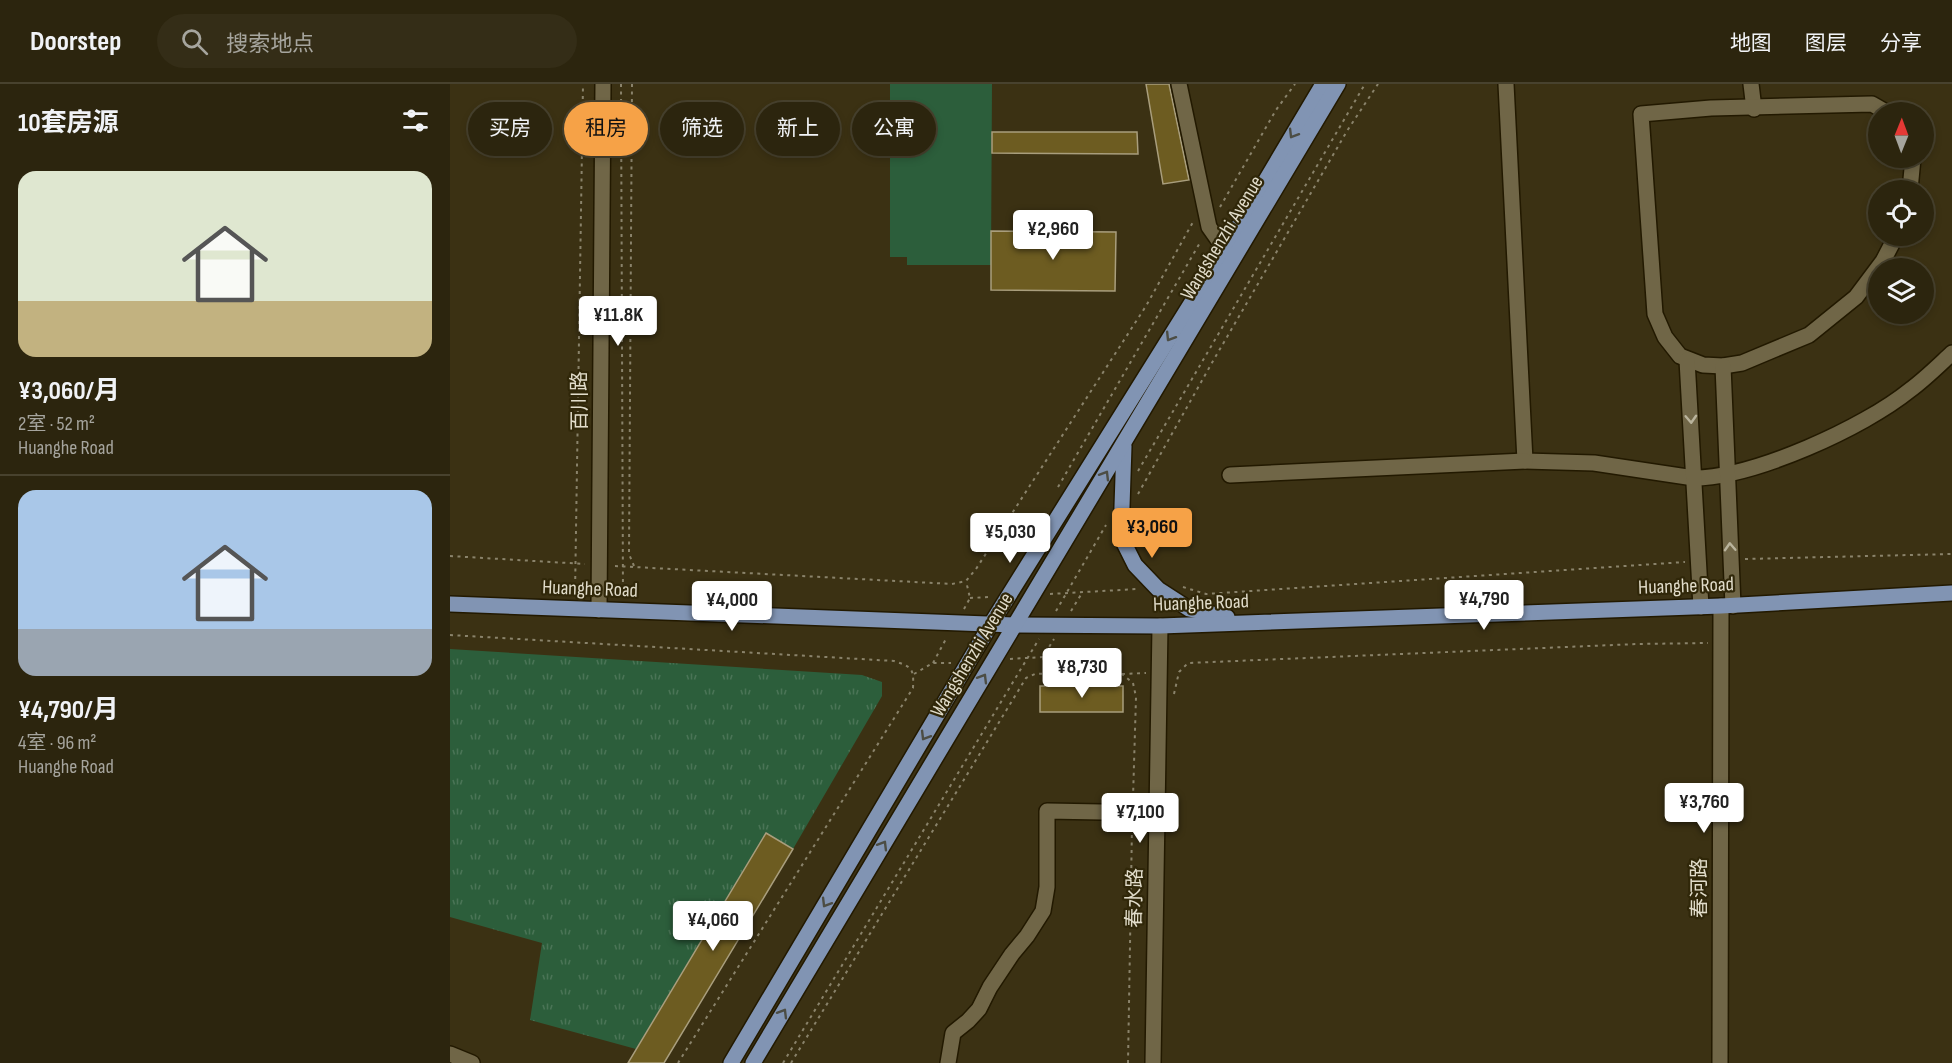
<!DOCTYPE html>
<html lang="zh">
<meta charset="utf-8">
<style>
body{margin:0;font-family:"Sofia Sans Condensed","Noto Sans SC",sans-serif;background:#342d17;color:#f1f3f6;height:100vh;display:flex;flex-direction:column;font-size:22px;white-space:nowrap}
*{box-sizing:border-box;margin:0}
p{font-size:20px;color:#a6a59e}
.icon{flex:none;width:33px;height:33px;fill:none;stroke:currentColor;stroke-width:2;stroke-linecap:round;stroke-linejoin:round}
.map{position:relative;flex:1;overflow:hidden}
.sheet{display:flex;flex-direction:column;background:#2c250e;width:450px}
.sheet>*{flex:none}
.banner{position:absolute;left:18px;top:18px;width:570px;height:54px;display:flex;gap:12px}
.needle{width:39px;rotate:1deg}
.controls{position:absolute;left:1418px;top:18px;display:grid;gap:12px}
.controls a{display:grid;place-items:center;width:66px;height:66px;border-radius:50%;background:#2c250e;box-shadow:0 3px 9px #0003,0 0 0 2px #48422e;font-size:30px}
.price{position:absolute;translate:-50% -51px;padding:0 14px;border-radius:6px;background:#fff;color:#222;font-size:20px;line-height:39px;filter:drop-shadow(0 2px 3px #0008)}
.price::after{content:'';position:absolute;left:50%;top:36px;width:18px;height:14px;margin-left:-9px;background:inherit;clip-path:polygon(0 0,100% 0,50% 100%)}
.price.current{background:#f6a247;color:#111}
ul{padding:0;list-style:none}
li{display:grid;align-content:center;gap:12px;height:318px;padding:0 18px}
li+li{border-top:2px solid #48422e}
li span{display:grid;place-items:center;height:186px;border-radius:18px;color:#555}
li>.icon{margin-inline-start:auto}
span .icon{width:108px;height:108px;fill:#fffc;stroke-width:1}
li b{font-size:26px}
h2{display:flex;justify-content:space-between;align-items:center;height:72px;padding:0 18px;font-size:26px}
.pill{padding:0 21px;border-radius:27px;background:#2c250e;box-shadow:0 3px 9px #0003,0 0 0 2px #48422e;font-size:21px;line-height:54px}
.pill.current{background:#f6a247;color:#111}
header{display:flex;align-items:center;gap:36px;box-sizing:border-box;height:84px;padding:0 30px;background:#2c250e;border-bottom:2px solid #48422e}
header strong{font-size:28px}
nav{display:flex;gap:33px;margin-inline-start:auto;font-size:21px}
.search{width:420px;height:54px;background:#342d17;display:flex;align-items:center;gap:15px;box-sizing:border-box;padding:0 21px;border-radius:33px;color:#a6a59e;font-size:22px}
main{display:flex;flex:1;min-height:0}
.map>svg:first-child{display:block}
.grass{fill:url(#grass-tufts)}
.pitch{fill:#2c5e3b}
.building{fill:#6d5c21;stroke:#a99e7d;stroke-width:1.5}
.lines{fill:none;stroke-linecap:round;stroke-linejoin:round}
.minor-casing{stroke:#221900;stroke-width:18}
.major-casing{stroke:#221900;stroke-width:18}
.path{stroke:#8a836b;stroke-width:2;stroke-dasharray:3 4.5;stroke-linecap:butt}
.minor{stroke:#706647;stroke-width:15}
.major{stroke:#8194b3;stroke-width:15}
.oneway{stroke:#4c4d44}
.oneway2{stroke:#b9b39c}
.labels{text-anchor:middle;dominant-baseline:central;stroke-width:4.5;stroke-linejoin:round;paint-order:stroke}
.street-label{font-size:20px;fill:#e1dcca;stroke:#302709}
</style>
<header>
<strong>Doorstep</strong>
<div class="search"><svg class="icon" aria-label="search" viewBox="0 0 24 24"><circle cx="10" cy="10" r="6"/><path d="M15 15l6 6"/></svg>搜索地点</div>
<nav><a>地图</a><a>图层</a><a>分享</a></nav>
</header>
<main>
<section class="sheet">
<h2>10套房源<svg class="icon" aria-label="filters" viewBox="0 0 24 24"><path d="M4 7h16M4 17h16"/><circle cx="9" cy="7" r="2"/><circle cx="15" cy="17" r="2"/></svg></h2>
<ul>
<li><span style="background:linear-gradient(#dfe7d0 70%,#c2b280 0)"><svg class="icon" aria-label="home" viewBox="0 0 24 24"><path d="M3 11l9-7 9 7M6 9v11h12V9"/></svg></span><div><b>¥3,060/月</b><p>2室 · 52 m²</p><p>Huanghe Road</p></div></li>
<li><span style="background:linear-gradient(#a9c7e8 75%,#9aa5b1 0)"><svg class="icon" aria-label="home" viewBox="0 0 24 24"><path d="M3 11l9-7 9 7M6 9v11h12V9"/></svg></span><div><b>¥4,790/月</b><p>4室 · 96 m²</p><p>Huanghe Road</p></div></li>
</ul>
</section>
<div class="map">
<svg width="1502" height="979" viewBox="0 0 1502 979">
<defs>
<pattern id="grass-tufts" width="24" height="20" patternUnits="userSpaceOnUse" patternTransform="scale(1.5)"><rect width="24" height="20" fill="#2c5e3b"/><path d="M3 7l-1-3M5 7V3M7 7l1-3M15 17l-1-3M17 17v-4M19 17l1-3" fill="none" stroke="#4a7456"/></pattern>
</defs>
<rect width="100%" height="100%" fill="#3b3113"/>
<path class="grass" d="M0,565l412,26 20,7v14l-89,153 -27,-16 -130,216 -106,-29 12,-77 -92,-26z"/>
<path class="pitch" d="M440,0h102l-1,181h-84v-8h-17z"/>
<g class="building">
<path d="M696,0h23l20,96 -26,4z"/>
<path d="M542,48h145l1,22 -146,-1z"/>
<path d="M541,147l125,1 -1,59 -124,-1z"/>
<rect x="590" y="602" width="83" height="26"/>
<path d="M316,749l27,16 -129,214h-36z"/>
</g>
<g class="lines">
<g class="minor-casing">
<g id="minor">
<path d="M729,0l30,143 22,31"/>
<path d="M1056,0l19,377 69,2 100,15c61,-1 169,-50 216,-88 15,-11 28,-24 42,-37"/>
<path d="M1301,0l3,25"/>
<path d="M1436,28l-14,-8 -161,4 -70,6 14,200 10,23 15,19 23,9 20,1 19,-3 67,-28 47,-38 27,-36 13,-25"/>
<path d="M1460,106l3,-32"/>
<path d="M1237,276l14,247"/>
<path d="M1273,282l10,240"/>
<path d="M780,391l295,-14"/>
<path d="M149,526l4,-526"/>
<path d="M0,970l22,9"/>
<path d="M498,979l5,-30 15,-12 11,-12 11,-22 22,-33 15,-18 16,-25 4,-24v-76l110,2"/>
<path d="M703,979l7,-437"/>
<path d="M1270,979l1,-457"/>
</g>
</g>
<g class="major-casing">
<g id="major">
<path d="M674,362l-3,91 14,28 23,24 31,20 38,8"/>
<path d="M0,520l564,21 146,1 561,-20 231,-13"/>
<path d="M281,979l260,-439 234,-375 98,-165"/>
<path d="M303,979l585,-979"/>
</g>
</g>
<g class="path">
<path d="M171,0l2,513"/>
<path d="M182,0l-3,470 5,12"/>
<path d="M770,123l56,-97 19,-26"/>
<path d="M688,387l227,-387"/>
<path d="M608,403l143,-246"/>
<path d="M688,410l75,-133 134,-230 31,-47"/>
<path d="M0,472l135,8"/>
<path d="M1295,475l207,-5"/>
<path d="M165,482l337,18 14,-3 10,-12 170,-263 47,-84"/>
<path d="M733,503l23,7 479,-32"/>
<path d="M125,510l8,-510"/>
<path d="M600,510l87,-5"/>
<path d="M520,514l20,-1"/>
<path d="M514,525l6,-11 -4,-17"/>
<path d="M606,527l50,-86"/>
<path d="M621,527l11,-18"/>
<path d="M0,551l444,26c18,6 20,7 19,27l-235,375"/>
<path d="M593,573l3,16"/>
<path d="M560,575l33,-2 11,-18"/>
<path d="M483,579l14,-26"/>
<path d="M464,590l19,-11h18"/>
<path d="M672,590l24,-1"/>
<path d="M724,610l5,-22 9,-9 449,-19 71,-1"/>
<path d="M333,979l256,-424"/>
<path d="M341,979l235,-385 9,-4 70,-3 17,3 11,9 3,14 -3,101"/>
<path d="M678,979l4,-236"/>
</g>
<use href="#minor" class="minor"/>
<use href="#major" class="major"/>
</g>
<defs><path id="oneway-chevron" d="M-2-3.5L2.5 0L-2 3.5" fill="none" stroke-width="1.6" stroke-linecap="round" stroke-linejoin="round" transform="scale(1.5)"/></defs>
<g class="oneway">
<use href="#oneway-chevron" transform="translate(843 50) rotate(121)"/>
<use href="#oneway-chevron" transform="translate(720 253) rotate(122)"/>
<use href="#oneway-chevron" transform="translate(655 391) rotate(-59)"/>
<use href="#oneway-chevron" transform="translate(533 594) rotate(-59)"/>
<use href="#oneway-chevron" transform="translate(475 652) rotate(121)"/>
<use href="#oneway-chevron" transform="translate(433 761) rotate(-59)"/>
<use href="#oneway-chevron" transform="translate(376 819) rotate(121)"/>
<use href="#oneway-chevron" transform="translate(333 929) rotate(-59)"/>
</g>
<g class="oneway2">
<use href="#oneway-chevron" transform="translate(1241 335) rotate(87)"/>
<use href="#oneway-chevron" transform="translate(1280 463) rotate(-93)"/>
</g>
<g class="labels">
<g class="street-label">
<text transform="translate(772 154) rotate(-59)">Wangshenzhi Avenue</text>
<text transform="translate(130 317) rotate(-90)">百川路</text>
<text transform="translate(1236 502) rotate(-2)">Huanghe Road</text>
<text transform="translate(140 505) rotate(2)">Huanghe Road</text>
<text transform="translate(751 519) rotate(-2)">Huanghe Road</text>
<text transform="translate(522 571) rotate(-59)">Wangshenzhi Avenue</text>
<text transform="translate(1250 804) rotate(-90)">春河路</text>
<text transform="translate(685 814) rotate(-89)">春水路</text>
</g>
</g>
</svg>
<div class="controls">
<a><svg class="needle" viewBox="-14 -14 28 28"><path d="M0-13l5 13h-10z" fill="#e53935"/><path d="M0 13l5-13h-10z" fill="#a6a59e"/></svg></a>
<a><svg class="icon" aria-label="locate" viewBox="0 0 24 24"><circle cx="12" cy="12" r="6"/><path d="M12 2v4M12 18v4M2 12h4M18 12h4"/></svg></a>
<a><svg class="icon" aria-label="layers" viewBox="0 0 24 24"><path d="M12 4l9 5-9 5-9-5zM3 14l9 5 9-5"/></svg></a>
</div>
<b class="price" style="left:603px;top:177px">¥2,960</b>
<b class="price" style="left:168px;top:263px">¥11.8K</b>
<b class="price current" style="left:702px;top:475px">¥3,060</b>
<b class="price" style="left:560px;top:480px">¥5,030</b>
<b class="price" style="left:1034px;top:547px">¥4,790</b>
<b class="price" style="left:282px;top:548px">¥4,000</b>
<b class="price" style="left:632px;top:615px">¥8,730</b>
<b class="price" style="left:1254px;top:750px">¥3,760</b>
<b class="price" style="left:690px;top:760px">¥7,100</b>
<b class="price" style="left:263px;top:868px">¥4,060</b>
<div class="banner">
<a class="pill">买房</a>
<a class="pill current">租房</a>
<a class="pill">筛选</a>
<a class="pill">新上</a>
<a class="pill">公寓</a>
</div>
</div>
</main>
